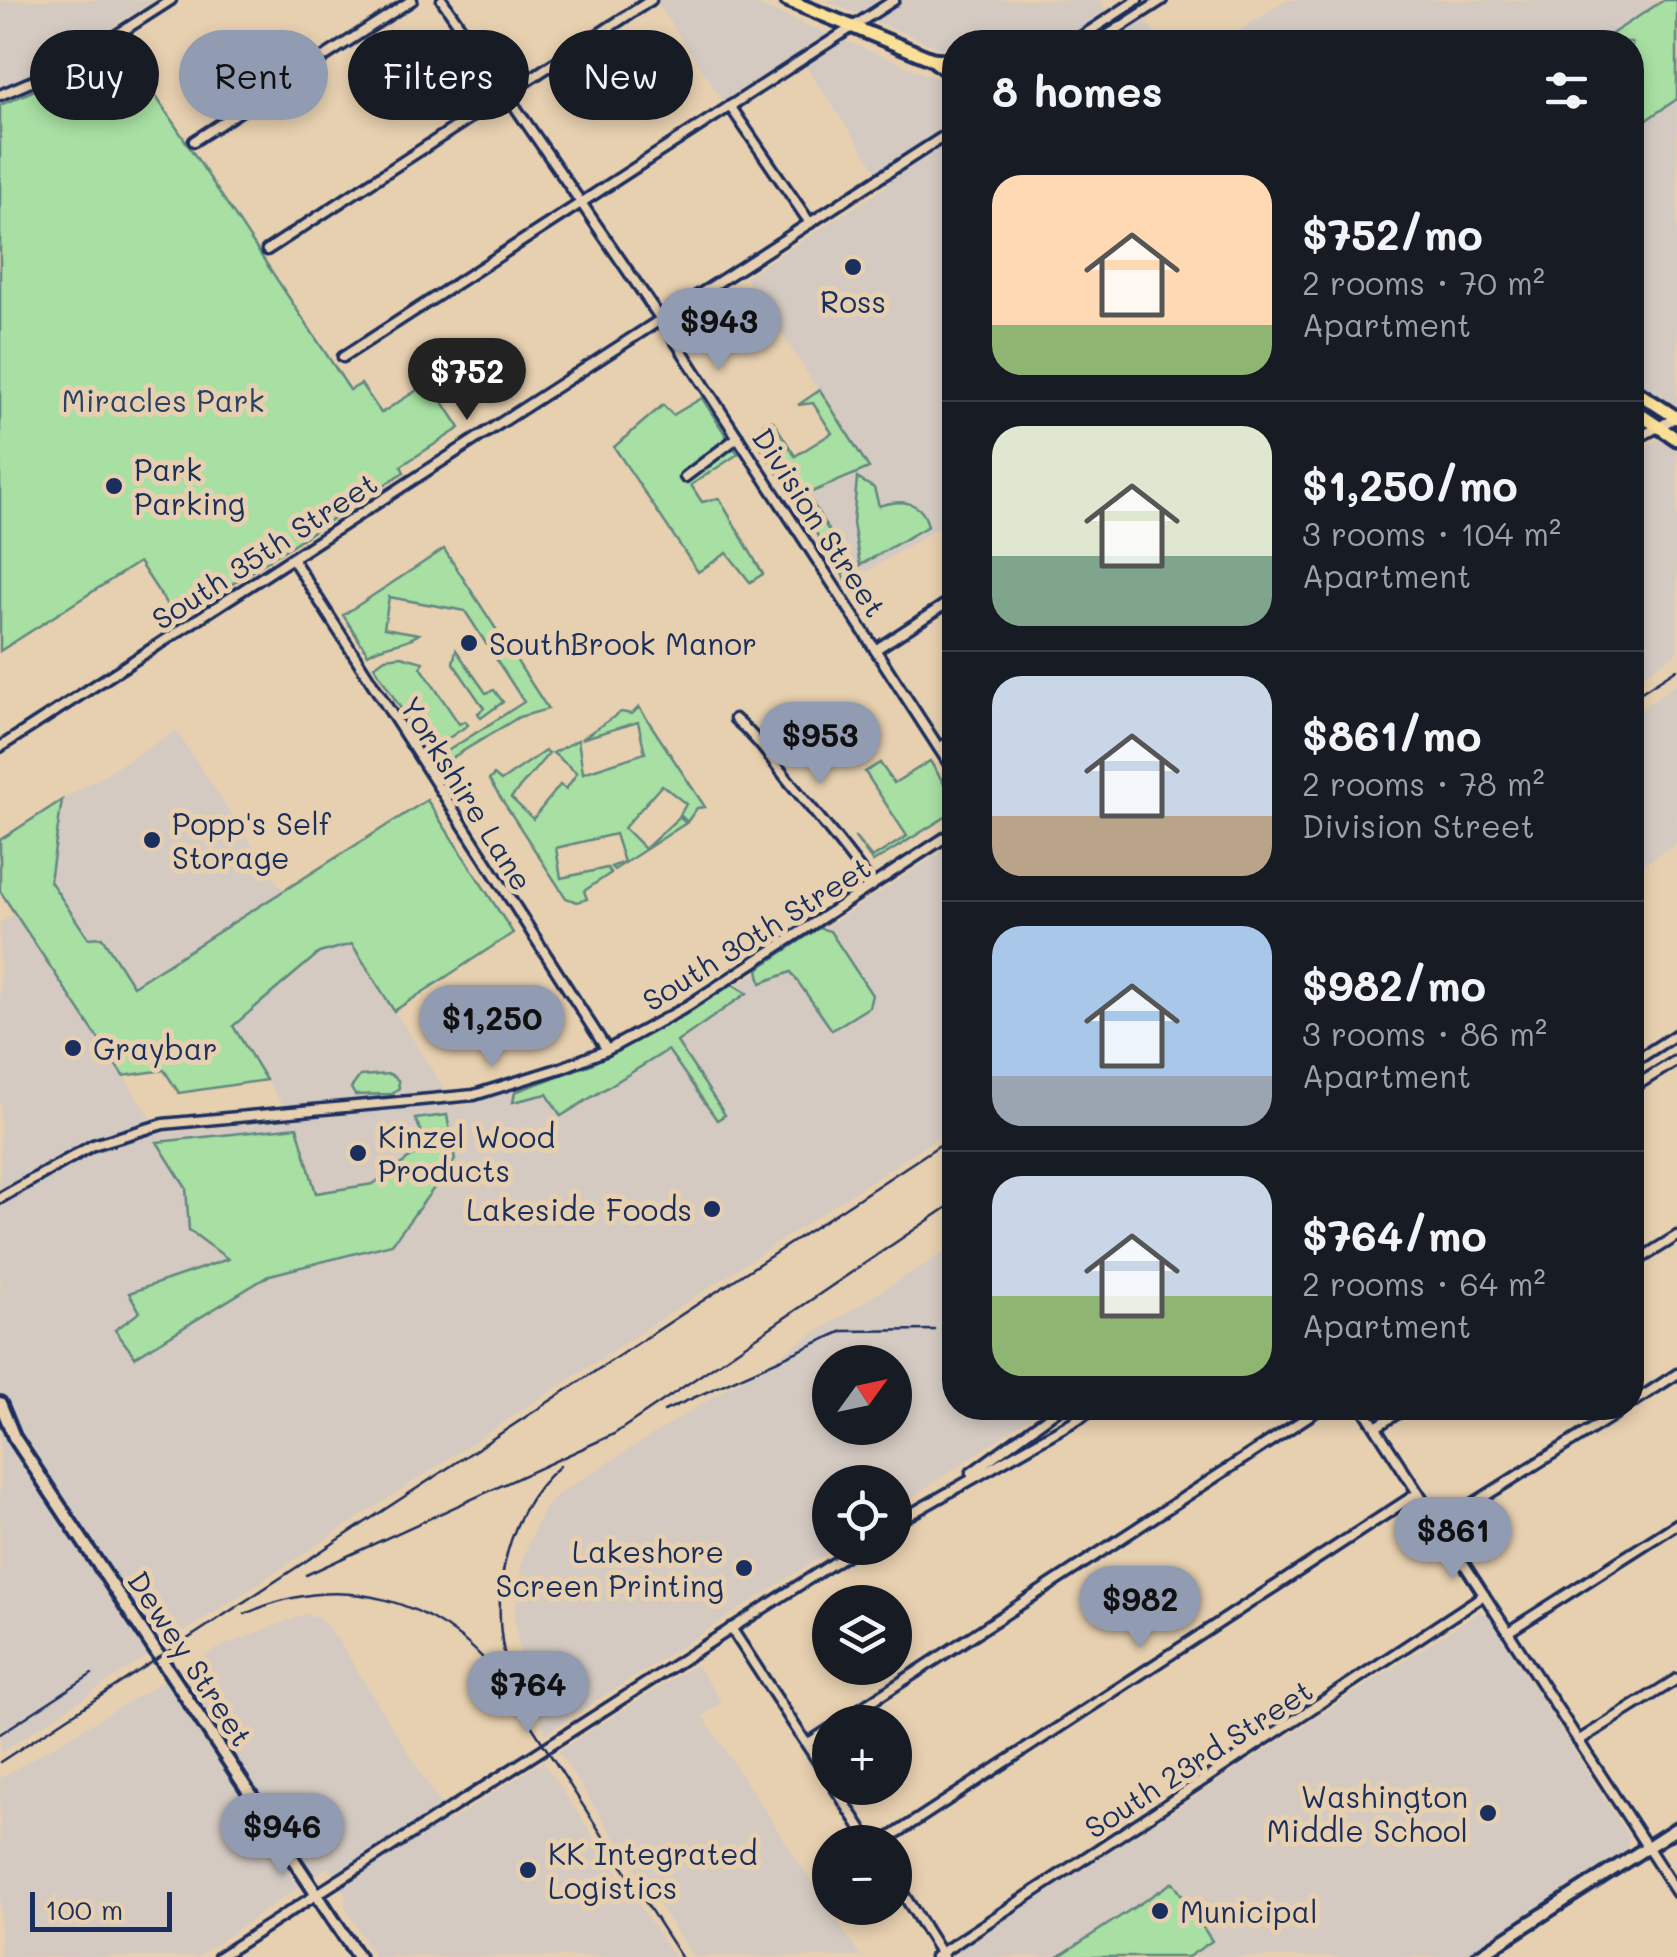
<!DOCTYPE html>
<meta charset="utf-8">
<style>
body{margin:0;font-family:Mali,sans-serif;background:#20242c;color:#f1f3f6;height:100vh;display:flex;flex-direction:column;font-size:38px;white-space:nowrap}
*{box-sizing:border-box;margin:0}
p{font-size:32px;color:#9ea1a6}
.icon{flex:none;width:55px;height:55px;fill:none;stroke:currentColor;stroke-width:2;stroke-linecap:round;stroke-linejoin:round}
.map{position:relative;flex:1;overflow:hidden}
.drawer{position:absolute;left:942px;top:30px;width:702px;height:1390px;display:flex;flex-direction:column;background:#171b24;border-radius:40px;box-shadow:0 5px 15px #0003}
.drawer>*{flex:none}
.banner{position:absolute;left:30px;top:30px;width:762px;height:90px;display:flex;gap:20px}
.needle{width:65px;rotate:57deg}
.buttons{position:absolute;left:812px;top:1345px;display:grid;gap:20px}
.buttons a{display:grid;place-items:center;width:100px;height:100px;border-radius:50%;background:#171b24;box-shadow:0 5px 15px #0003;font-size:50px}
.scale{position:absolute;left:30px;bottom:25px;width:142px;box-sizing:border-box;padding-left:10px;border:5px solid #1b2f5e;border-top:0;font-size:28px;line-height:35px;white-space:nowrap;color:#1b2f5e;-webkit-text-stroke:8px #e7d0b0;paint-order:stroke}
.price{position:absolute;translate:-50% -85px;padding:0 22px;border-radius:35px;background:#919bb2;color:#111;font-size:32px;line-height:65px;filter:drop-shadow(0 2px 5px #0008)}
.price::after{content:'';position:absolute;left:50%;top:60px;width:30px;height:22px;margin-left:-15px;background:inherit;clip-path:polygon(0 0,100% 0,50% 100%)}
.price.active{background:#222;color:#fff}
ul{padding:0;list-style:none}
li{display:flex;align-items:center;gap:30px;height:250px;padding:0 50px}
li+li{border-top:2px solid #363941}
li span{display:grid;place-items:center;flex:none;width:280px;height:200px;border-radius:30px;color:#555}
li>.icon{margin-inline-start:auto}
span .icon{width:120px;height:120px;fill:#fffc;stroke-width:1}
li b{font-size:42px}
h2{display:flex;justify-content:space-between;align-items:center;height:120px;padding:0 50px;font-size:42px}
.chip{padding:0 35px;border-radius:45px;background:#171b24;box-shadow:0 5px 15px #0003;font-size:35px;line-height:90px}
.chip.active{background:#919bb2;color:#111}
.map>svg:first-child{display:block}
.built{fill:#d4cac2;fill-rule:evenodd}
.green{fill:#a8dfa3;stroke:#628780;stroke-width:2.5}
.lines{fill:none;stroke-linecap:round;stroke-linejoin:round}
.street-casing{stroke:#1b2f5e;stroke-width:15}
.secondary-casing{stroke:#1b2f5e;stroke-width:18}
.primary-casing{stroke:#1b2f5e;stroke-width:19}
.street{stroke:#e7d0b0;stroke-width:8}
.secondary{stroke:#e7d0b0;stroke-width:10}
.primary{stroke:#fadf96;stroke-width:11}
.rail{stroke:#1b2f5e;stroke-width:2.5}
.poi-dot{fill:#1b2f5e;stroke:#e7d0b0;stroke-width:4}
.labels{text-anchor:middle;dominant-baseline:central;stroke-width:10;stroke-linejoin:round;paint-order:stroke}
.poi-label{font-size:30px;fill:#1b2f5e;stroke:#e7d0b0;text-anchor:start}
.park-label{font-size:30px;fill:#294165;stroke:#e7d0b0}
.street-label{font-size:30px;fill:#1b2f5e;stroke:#e7d0b0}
</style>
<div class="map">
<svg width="1677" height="1957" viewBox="0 0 1677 1957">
<rect width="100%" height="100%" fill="#e7d0b0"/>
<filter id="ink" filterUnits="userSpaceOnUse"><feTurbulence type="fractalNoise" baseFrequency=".01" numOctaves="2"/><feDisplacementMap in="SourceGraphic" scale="20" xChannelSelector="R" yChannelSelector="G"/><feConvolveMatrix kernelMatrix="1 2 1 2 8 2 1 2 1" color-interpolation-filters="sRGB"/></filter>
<g filter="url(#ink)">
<g class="built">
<path d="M0,0h155l-100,64 -55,24z"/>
<path d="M655,0h91l209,86v439l-11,7 -5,-5 -82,51 -50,-85 61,-26 -123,-190 142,-91 -89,-131 -74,47z"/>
<path d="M824,0h275l9,13 -46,29h-107v12z"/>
<path d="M1287,0h390v412l-44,-31 -1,-339h-410z"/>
<path d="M1145,19l15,23h-53z"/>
<path d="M1662,438l15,9v206l-44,29v-230z"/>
<path d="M1677,683v160l-44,28v-156z"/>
<path d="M176,731l108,161 25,-15 147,230 118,-32 109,-55 272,-177v283l-955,627v-830l15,-10 146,220 131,-13 -106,-167 -53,33 -31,-49 -14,1 -38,-57 12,-81z"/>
<path d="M955,1245v163h89l-149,101v-27h-65v66h5l-289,185 -22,-52 -10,-63 8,-59 21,-49 15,-16zM830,1362h65v66h-65z"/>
<path d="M1480,1611l7,3 142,223 -2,13 -165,107h-506l1,-6z"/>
<path d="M305,1614l14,3 18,21 114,183 92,-60 131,196h-300l-29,-50 1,-12 -18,-28 -131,90h-197v-179l222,-132z"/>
<path d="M696,1664l26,39 -19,13 158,241h-168l-135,-206z"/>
</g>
<g class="green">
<path d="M1664,0h13v99l-44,30 -1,-87h-33z"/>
<path d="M120,42l230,348 11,-6 20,29 49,-31 30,46 -59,38 3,6 -227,148 -38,-58 -139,89v-546l63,-27z"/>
<path d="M820,390l49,78 -62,26 50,84 -9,5 -95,-148 14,-15 6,1 22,35 37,-23 -19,-30 -15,2z"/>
<path d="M702,398l36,56 -47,31 11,17 17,-4 44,76 -13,8 -23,-29 -29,19 -84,-125 49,-42 10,10z"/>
<path d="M857,478l17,10 5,18c22,-7 43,-6 49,20l-68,39 -7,-42z"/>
<path d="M444,549l104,160 -29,8 -79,48 -5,-6 89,-57 -59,-91 -76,-14 -5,31 35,6c-17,12 -33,8 -51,20l-25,-39z"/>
<path d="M456,650l30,43 8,-3 9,12 -22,16 -3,-5 6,-5 -31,-45z"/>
<path d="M401,656l22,6 -2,5 38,57 6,-3 3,4 -40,27 -54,-86 11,-8z"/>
<path d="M639,707l66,100 -8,1 -10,14 -7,-7 6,-11 -24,-19 -38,43 21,21 34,-32 7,6 -72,47 -3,-3 13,-5 -9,-28 -59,14 5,30 46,-10 4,5 -27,18 3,8 -10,3 -11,-4 -77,-118 5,-5 7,6 44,-30 4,2 -38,45 22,21 27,-34 6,4 11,-16 -24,-20 25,-13 5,33 62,-20 -7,-31 -57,17 40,-27 11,2z"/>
<path d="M930,761l25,40v10l-82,51 -19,-26 18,22 35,-22 -42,-64 15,-9 14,20z"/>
<path d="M62,800l-12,81 38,57 14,-1 31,49 294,-186 86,133 -119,78 -42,-67 -33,9 -86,73 33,54 -87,13 -15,-23 -41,6 -123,-185v-51z"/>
<path d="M819,928l11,3 42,64 -3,12 -37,23 -41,-58 -30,11 -3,-14z"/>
<path d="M732,984l15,9 -70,49 48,73 -8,5 -49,-70 -107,66 -14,-22 -34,8 2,-10 76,-28z"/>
<path d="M390,1074l8,6 1,8 -8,6 -36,1 -4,-7 9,-12z"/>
<path d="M447,1115l8,45 -63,84 -122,31 -135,82 -20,-27 25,-18 -11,-19 99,-34 -39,-29 -3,-42 -29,-46 140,-15 19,66 57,-9 55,-39 -13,-26z"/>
<path d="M1173,1882l39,59 -24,16h-130z"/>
</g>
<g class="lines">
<g class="street-casing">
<g id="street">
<path d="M442,0l227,331 286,442"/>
<path d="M1073,42l64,-42"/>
<path d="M1097,42l65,-42"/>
<path d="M0,95l68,-29 103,-66"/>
<path d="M730,106l80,117"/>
<path d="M194,141l218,-141"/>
<path d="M267,250l384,-250"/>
<path d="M343,357l551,-357"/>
<path d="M1632,441l45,-24"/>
<path d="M685,477l53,-40"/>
<path d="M292,558l315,492"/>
<path d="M875,650l80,-52"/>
<path d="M735,719c24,20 38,43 57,66 28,34 55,65 80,101"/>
<path d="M0,747l955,-618"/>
<path d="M939,748l16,-10"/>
<path d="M1632,1063l45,-29"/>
<path d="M1632,1088l45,-28"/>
<path d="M0,1198l93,-53 70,-21 311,-29 87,-27 46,-18 74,-40 274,-179"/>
<path d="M1632,1264l45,-28"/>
<path d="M1632,1403l45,-29"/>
<path d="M1363,1408l314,485"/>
<path d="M1376,1427l30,-19"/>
<path d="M971,1473l89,-65"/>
<path d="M895,1523l202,-115"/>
<path d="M1439,1525l186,-117"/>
<path d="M731,1628l99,152"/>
<path d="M1508,1632l169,-108"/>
<path d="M840,1722l481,-314"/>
<path d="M1578,1741l99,-62"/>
<path d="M807,1744l23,-15"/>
<path d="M835,1788l35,54"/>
<path d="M883,1842l535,-349"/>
<path d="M895,1881l48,76"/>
<path d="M219,1957l638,-409"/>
<path d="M935,1957l549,-362"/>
</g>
</g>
<g class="secondary-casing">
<g id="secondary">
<path d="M0,1403l14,34 344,520"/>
<path d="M1477,1957l200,-129"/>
</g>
</g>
<g class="primary-casing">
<g id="primary">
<path d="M787,0l145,59 23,18"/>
<path d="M932,59l23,2"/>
<path d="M1632,389l45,29"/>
<path d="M1632,409l45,30"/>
</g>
</g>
<use href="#street" class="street"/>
<use href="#secondary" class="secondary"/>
<use href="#primary" class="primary"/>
<g class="rail">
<path d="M1632,698l45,-29"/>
<path d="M664,1411l179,-80 92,-1"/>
<path d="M306,1575l308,-141 341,-232"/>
<path d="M245,1614c95,-43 190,-17 255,63l181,280"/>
<path d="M514,1686c-29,-70 -14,-170 46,-220"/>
<path d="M0,1734l92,-60"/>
<path d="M0,1762l955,-627"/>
</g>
</g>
</g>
<g class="poi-dot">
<circle cx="853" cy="267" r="10"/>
<circle cx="114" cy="486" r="10"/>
<circle cx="469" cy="643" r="10"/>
<circle cx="152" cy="840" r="10"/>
<circle cx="73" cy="1048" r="10"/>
<circle cx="358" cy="1153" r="10"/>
<circle cx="712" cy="1209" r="10"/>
<circle cx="744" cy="1568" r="10"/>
<circle cx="1488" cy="1813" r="10"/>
<circle cx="528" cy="1870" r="10"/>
<circle cx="1160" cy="1911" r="10"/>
</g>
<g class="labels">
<g class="poi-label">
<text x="853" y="301" text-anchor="middle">Ross</text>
<text x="134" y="469">Park<tspan x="134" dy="34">Parking</tspan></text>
<text x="489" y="643">SouthBrook Manor</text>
<text x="172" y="823">Popp's Self<tspan x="172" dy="34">Storage</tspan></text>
<text x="93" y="1048">Graybar</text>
<text x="378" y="1136">Kinzel Wood<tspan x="378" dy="34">Products</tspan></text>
<text x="692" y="1209" text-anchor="end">Lakeside Foods</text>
<text x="724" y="1551" text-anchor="end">Lakeshore<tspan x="724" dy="34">Screen Printing</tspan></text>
<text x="1468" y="1796" text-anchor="end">Washington<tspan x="1468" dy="34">Middle School</tspan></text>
<text x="548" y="1853">KK Integrated<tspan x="548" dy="34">Logistics</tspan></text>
<text x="1180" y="1911">Municipal</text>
</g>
<g class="park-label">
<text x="163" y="400">Miracles Park</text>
</g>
<g class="street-label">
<text transform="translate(820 522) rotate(57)">Division Street</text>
<text transform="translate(264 550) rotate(-33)">South 35th Street</text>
<text transform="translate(467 793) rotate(58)">Yorkshire Lane</text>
<text transform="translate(756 933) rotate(-32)">South 30th Street</text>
<text transform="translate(191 1658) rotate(57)">Dewey Street</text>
<text transform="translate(1198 1758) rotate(-33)">South 23rd Street</text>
</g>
</g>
</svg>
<div class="buttons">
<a><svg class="needle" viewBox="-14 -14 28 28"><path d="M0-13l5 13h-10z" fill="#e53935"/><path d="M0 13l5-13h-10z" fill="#9ea1a6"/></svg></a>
<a><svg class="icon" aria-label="locate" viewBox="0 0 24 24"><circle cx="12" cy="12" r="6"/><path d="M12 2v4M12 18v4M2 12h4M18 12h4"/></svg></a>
<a><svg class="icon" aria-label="layers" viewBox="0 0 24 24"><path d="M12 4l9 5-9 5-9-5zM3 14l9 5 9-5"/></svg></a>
<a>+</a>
<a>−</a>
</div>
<div class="scale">100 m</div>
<b class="price" style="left:719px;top:373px">$943</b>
<b class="price active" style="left:467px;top:423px">$752</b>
<b class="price" style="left:820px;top:787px">$953</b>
<b class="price" style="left:492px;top:1070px">$1,250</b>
<b class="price" style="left:1453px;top:1582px">$861</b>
<b class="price" style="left:1140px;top:1651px">$982</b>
<b class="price" style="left:528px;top:1736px">$764</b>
<b class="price" style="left:282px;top:1878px">$946</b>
<div class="banner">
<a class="chip">Buy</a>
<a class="chip active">Rent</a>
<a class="chip">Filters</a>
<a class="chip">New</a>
</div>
<section class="drawer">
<h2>8 homes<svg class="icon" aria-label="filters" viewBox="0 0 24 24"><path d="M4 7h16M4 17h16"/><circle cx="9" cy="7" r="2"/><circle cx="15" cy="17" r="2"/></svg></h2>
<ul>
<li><span style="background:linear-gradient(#ffd9b3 75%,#8fb573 0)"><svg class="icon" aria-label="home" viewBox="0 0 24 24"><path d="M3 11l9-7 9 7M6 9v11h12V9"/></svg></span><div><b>$752/mo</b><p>2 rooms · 70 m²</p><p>Apartment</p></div></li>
<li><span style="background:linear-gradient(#dfe7d0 65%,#7fa58c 0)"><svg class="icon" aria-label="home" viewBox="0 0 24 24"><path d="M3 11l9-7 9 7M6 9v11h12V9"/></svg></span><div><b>$1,250/mo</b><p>3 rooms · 104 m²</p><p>Apartment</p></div></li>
<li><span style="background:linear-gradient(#c9d6e8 70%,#b9a48a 0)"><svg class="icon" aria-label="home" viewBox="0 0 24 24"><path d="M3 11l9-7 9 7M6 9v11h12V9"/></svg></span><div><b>$861/mo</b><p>2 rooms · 78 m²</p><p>Division Street</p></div></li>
<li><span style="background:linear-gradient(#a9c7e8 75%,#9aa5b1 0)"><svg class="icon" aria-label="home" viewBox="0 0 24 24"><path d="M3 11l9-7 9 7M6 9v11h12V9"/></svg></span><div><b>$982/mo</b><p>3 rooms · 86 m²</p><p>Apartment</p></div></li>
<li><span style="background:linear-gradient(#c9d6e8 60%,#8fb573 0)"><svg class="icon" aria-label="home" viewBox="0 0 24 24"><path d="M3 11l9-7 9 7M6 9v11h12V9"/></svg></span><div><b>$764/mo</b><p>2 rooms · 64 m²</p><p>Apartment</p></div></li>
</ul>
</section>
</div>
